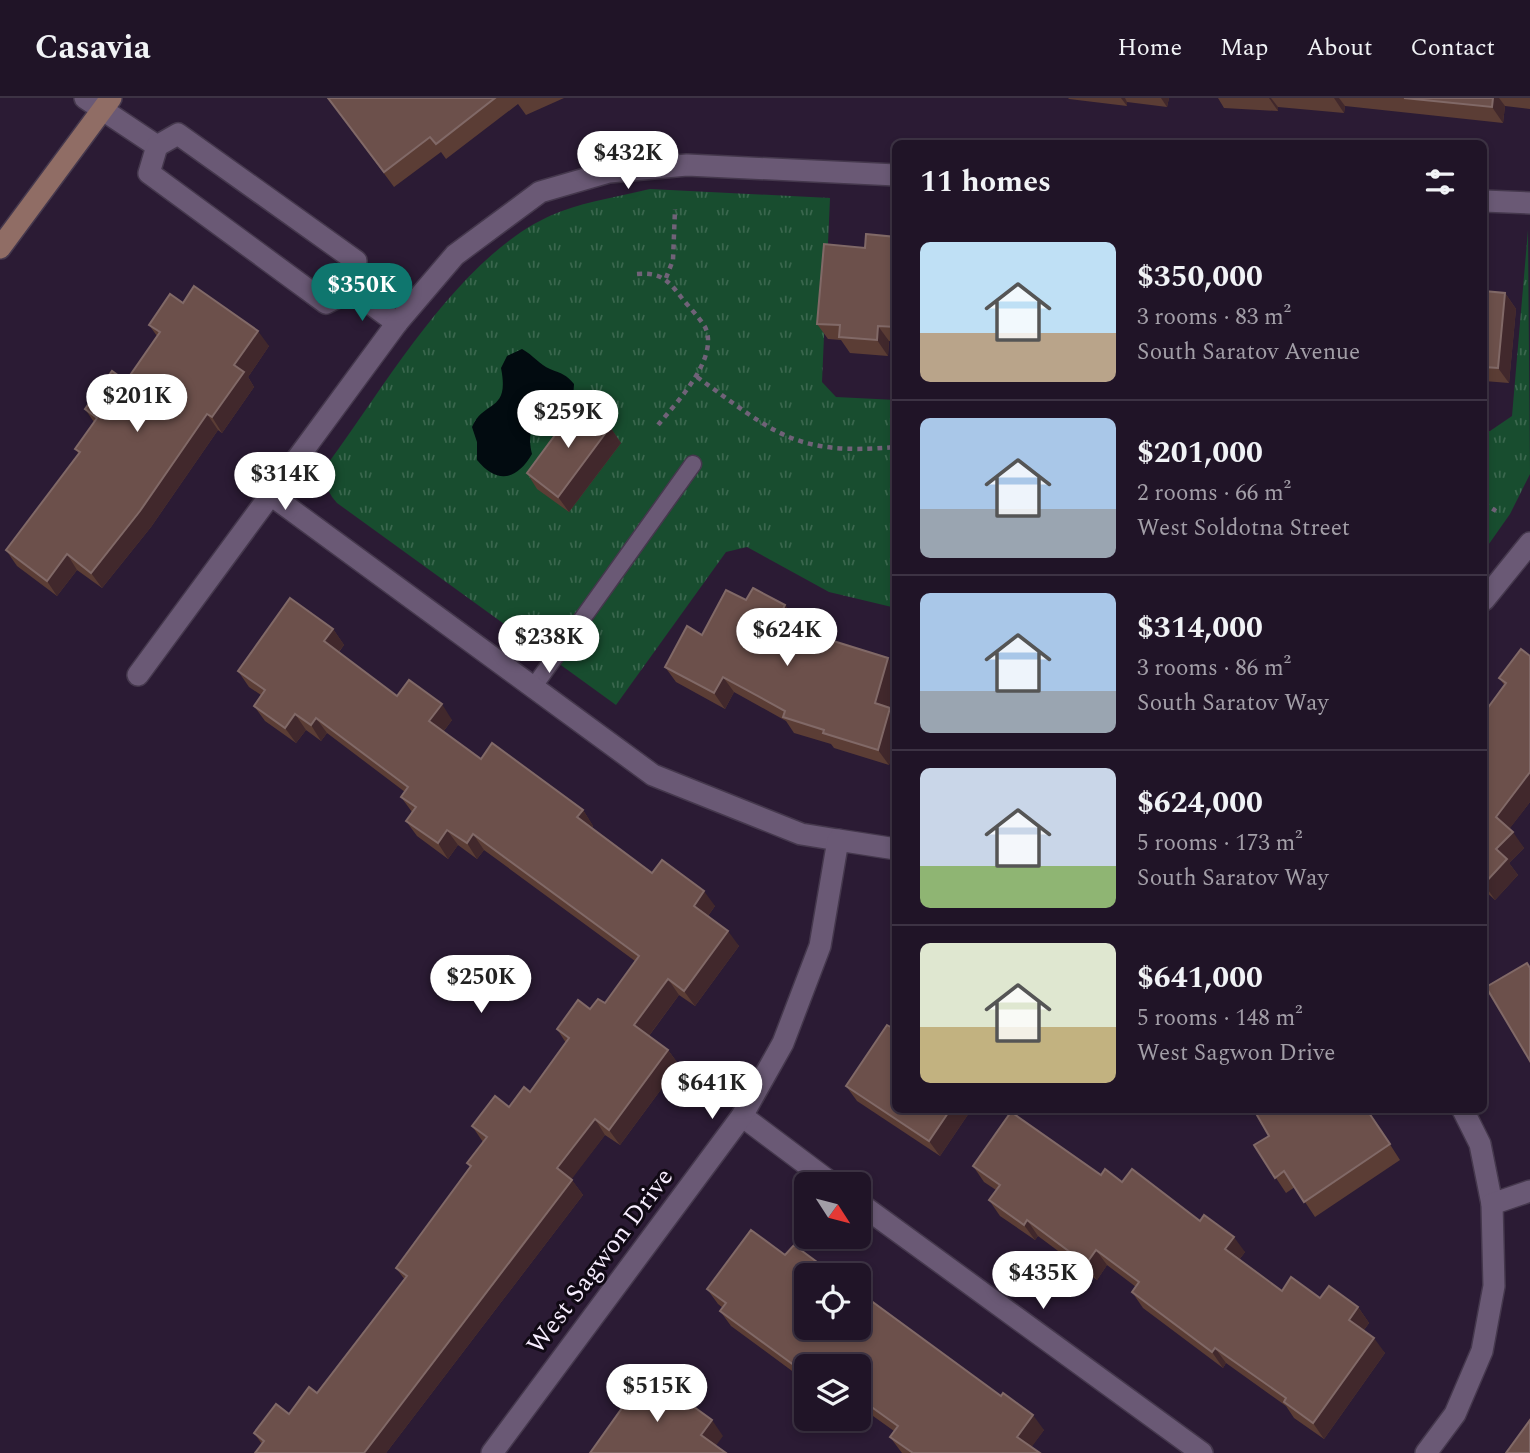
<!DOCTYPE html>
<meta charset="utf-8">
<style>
body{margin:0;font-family:Spectral,serif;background:#2d2133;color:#f1f3f6;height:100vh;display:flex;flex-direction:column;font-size:26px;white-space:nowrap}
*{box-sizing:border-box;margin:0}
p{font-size:23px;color:#a29ea7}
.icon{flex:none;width:38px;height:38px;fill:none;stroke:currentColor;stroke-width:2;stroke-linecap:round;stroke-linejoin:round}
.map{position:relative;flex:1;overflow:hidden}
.drawer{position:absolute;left:892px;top:42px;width:595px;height:973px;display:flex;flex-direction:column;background:#201427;border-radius:10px;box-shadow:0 4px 10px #0003,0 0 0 2px #3d3344}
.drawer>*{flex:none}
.needle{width:46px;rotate:126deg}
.fabs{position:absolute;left:794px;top:1074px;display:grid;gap:14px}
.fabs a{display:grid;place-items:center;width:77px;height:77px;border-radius:10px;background:#201427;box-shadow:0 4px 10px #0003,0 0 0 2px #3d3344;font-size:35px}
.price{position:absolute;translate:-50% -60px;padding:0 16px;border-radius:24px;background:#fff;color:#222;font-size:23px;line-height:46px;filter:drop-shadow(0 2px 4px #0008)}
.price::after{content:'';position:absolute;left:50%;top:42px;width:21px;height:16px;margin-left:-10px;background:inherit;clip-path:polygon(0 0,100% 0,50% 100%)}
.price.current{background:#0f766e;color:#fff}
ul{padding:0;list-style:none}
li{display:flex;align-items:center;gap:21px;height:175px;padding:0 28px}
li+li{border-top:2px solid #3d3344}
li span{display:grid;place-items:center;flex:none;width:196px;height:140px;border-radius:10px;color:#555}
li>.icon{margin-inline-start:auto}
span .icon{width:84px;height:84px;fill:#fffc;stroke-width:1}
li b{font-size:30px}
h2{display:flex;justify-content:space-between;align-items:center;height:84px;padding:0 28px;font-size:30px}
header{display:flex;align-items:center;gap:42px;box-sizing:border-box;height:98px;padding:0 35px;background:#201427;border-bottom:2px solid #3d3344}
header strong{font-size:33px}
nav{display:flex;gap:38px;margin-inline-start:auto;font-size:24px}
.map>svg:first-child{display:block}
.park{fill:url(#park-tufts)}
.water{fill:#020b10}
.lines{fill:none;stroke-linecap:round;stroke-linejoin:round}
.lane-casing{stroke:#45384d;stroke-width:19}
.street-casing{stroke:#45384d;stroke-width:24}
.secondary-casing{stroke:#45384d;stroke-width:24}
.path{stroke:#706278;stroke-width:4.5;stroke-dasharray:5 5;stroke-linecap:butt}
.lane{stroke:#6a5975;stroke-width:16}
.street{stroke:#6a5975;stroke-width:21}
.secondary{stroke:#906d65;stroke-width:21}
.wall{fill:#5b3d35}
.shaded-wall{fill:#41282c}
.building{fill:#6c504b;stroke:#816967;stroke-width:2}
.labels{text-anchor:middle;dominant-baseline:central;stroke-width:6;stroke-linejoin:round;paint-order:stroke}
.street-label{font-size:26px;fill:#f7edfe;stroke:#100914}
</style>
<header>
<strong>Casavia</strong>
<nav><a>Home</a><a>Map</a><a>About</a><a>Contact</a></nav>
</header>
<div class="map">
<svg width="1530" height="1355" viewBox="0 0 1530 1355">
<defs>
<pattern id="park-tufts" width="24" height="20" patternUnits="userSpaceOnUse" patternTransform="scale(1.75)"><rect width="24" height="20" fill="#184d2f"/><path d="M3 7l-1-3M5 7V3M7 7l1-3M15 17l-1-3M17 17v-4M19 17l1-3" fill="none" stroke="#3a674e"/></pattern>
</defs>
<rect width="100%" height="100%" fill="#2b1b34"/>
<g class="park">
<path d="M650,91l180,9 -8,184 14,15 60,3v208l-67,-16 -82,-45 -21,5 -110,153 -279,-202c-12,-13 -12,-23 -8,-41 59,-80 136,-216 233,-251 27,-10 59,-15 88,-22z"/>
<path d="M1528,132l2,244 -20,40 -26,37v-120h6l22,-15z"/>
</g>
<path class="water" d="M522,251c11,6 18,16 28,20 12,5 16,5 24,15l-1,15 -9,12c-26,4 -39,16 -32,43 -16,27 -35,30 -55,6v-18l-5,-15c12,-28 38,-14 29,-59l6,-12z"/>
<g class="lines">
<g class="lane-casing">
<path id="lane" d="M532,591l161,-225"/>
</g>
<g class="street-casing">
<g id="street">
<path d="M85,0l72,48"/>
<path d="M178,36l178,127 -4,29 -26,13 -177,-130 8,-27z"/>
<path d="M1484,103l46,2"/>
<path d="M352,192l45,33"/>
<path d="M271,397l382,280 148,59 37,6"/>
<path d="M1484,502l46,-57"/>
<path d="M138,577l259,-352 58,-68 85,-63 69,-20 78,-7 209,10"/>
<path d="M1463,1012l17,34 12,60"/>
<path d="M742,1018l92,69"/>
<path d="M859,1105l343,250"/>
<path d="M492,1355l250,-337 41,-73 37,-97 18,-106 58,9"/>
<path d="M1426,1355l29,-39 27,-63 12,-65 -2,-82 38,-13"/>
</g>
</g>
<g class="secondary-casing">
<path id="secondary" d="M0,150l111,-150"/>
</g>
<g class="path">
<path d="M637,176c23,-2 31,6 44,23 7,9 18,20 24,30 15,31 -29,76 -47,98"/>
<path d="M666,180l7,-18 2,-51"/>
<path d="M697,279c78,56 97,79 199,70"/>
<path d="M1484,405l12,8"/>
</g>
<use href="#lane" class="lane"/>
<use href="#street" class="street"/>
<use href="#secondary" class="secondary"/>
</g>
<g class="wall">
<path d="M328,0h236l-38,17 -8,-11 -72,55 -5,-7 -47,35z"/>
<path d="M1068,0h101l-2,9 -40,-5v4l-58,-7z"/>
<path d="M1218,0h312v11l-25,-3 -2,17 -158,-17 -1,7 -66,-6v4l-54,-3z"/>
<path d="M896,139v105l-7,-1 -1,15 -38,-3 -9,-13 -13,-1 -11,-15 48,-76z"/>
<path d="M1484,193l21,2 11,16 -7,74 -25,-2z"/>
<path d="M183,205l86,43 -21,31 6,10 -32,46 -4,-3 -67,97 -49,61 -25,-18 -20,26 -40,-30 -11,-16 73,-96 -4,-5 19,-27 -9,-13 41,-28 31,-45 -8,-11z"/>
<path d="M610,329l11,16 -52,69 -32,-23 -10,-16z"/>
<path d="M746,502l39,5 11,15 -2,5 96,83 6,8v24l-7,25 -55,-17 -3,-4 -37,-11 -8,-12 -52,-29 -9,17 -49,-27 -11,-15 37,-32z"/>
<path d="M333,531l11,16 -5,7 58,44 55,24 -9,12 38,27 102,51 10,16 -1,2 60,45 63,33 -7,10 31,30 -44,60 -16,-11 -30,41 19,14 11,15 -59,80 -15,-10 -34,44 12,16 -197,258h-131l7,-9 -8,-11 35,-19 28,-21 88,-113 -9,-12 74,-101 -3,-4 16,-21 -11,-16 37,-19 21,-15 36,-49 -9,-14 33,-20 15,-6 30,-42 -151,-111 -7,9 -19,-14 -10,14 -31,-23 -11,-15 6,-9 -11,-15 4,-5 -78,-59 -6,8 -15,-11 -10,13 -31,-22 -11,-15 7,-11 -12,-8 -11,-16z"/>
<path d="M1530,558v146l-21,27 15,19 -15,15 9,12 -23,25 -11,-10v-177l21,-27 -6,-8z"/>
<path d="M846,988l125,24 -31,46 -83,-55z"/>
<path d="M1368,1012l32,50 -85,57 -20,-30 -9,6 -32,-48 15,-9z"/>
<path d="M973,1068l128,9 21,7 78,39 45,31 -6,8 43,31 38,7 38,9 11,16 -5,7 21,23 -61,86 -30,-21 -8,-12 -60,-43 -3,5 -80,-60 -11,-16 4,-5 -29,-22 -10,15 -59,-44 -3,4 -35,-24 -11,-16 7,-10 -12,-8z"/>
<path d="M785,1157l259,175 -13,17 9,6h-138l-12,-16 4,-6 -35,-25v-39h-52v15l-76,-56 -11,-15 3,-3 -5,-4 -11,-15z"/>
</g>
<g class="shaded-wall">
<path d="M1121,0h4l2,4v4z"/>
<path d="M1161,0h8l-2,9z"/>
<path d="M1269,0h2l7,9v4z"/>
<path d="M1334,0h5l6,8 -1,7z"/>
<path d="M1493,0h6l6,8 -2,17 -11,-16z"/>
<path d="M1505,195l11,16 -7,74 -11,-15z"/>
<path d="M878,228l11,15 -1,15 -11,-16z"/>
<path d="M258,233l11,15 -21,31 6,10 -32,46 -10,-16 22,-52z"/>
<path d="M207,316l11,16 -67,97 -49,61 -11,-15z"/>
<path d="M610,329l11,16 -52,69 -11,-15z"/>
<path d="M67,456l10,16 -20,26 -10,-15z"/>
<path d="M785,507l11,15 -6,12 -11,-15z"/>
<path d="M333,531l11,16 -9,11 -11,-15z"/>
<path d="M888,560l8,11v15l-10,35 -11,-16z"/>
<path d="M723,579l11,15 -9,17 -11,-16z"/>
<path d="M442,606l10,16 -13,17 -10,-16z"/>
<path d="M890,610l6,8v24l-7,25 -11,-15z"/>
<path d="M295,616l11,16 -10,13 -11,-15z"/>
<path d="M316,620l11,15 -6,8 -10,-16z"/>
<path d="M1530,674v30l-23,30 -11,-15z"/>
<path d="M583,712l10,16 -5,7 -11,-16z"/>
<path d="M447,732l11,15 -10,14 -10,-16z"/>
<path d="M1513,734l11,16 -15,15 9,12 -23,25 -11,-16 12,-35z"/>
<path d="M473,736l11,16 -7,9 -10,-16z"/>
<path d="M704,793l11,15 -11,15 -10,-15z"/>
<path d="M728,833l11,15 -44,60 -11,-15z"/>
<path d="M668,881l11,16 -34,46 -11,-16z"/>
<path d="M668,952l11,15 -59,80 -11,-15z"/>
<path d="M950,1012h21l-31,46 -11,-15z"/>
<path d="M595,1021l10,16 -37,49 -11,-16z"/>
<path d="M572,1082l11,15 -197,258h-22z"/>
<path d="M1027,1122l11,16 -3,4 -11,-15z"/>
<path d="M1234,1139l11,15 -10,13 -10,-16z"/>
<path d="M1096,1152l11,15 -10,15 -11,-16z"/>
<path d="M1358,1209l11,16 -9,12 -11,-15z"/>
<path d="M1374,1240l11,15 -61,86 -11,-16z"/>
<path d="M1215,1250l11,15 -3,5 -11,-16z"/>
<path d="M1033,1317l11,15 -16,22 -11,-15z"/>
<path d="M712,1322l11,16 -11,15 -11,-16z"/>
</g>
<g class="building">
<path d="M328,0h167l-59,46 -6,-7 -46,35z"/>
<path d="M1404,0h89l-1,9z"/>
<path d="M866,136l30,3v90l-18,-1 -1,14 -38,-3 1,-12 -23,-1 7,-80 41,4z"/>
<path d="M194,188l64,45 -24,34 10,7 -32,45 -5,-3 -67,97 -49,62 -24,-19 -20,27 -41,-31 74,-98 -5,-3 22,-31 -12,-9 27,-38 14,10 34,-49 -11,-7 21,-31 13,9z"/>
<path d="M1484,193l21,2 -7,75 -14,-1z"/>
<path d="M578,306l32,23 -52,70 -31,-24z"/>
<path d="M753,490l32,17 -6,12 35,18 74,23 -13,45 15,5 -12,42 -55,-17 1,-3 -41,-13 2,-6 -62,-34 -9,16 -49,-26 22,-41 15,9 24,-45 20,10z"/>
<path d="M290,500l43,31 -9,12 73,55 12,-16 33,24 -13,17 52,38 11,-16 91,67 -6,7 75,56 10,-13 42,31 -10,15 34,25 -44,60 -16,-12 -34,46 34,25 -59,80 -14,-11 -38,49 15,12 -208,273h-109l9,-12 -10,-8 22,-29 13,10 20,-27 8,6 90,-117 -11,-8 75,-102 -4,-3 20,-26 -15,-11 23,-30 14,11 15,-20 6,5 39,-54 -12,-9 21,-29 12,9 8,-10 7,4 34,-47 -166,-122 -6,9 -20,-13 -9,13 -32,-22 10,-14 -15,-10 7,-10 -92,-69 -5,7 -16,-11 -10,14 -31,-22 11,-16 -27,-19z"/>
<path d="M1521,551l9,7v116l-34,45 17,15 -17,17 11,10 -23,25v-171l22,-30 -7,-5z"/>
<path d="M1527,865l3,5v93l-44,-74z"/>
<path d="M887,927l9,5v80h54l-21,31 -83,-55z"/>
<path d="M1254,1012h113l23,34 -86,58 -20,-31 -9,7 -21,-33 15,-9z"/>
<path d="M1011,1014l90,63 4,-6 17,13 10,-13 68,52 4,-6 30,22 -9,12 57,42 9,-14 29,21 9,-12 29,21 -9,13 25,18 -61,85 -29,-21 2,-4 -71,-50 -3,4 -80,-60 7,-10 -43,-32 -10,14 -59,-44 -3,5 -35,-25 11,-15 -27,-19z"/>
<path d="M751,1132l34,25 9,-10 42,31h-29v52h52v-36l142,104 2,-3 30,22 -16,22 23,16h-127l-23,-16 8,-11 -39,-28v-31h-52v13l-3,-2 2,-4 -86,-63 6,-8 -19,-14z"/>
<path d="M647,1275l65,47 -11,15 25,18h-136z"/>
<path d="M1530,1322v33h-24z"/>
</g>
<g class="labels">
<g class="street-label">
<text transform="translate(600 1163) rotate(-53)">West Sagwon Drive</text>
</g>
</g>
</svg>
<div class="fabs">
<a><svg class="needle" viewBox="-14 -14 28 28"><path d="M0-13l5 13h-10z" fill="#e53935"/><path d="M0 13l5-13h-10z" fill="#a29ea7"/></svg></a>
<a><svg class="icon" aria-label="locate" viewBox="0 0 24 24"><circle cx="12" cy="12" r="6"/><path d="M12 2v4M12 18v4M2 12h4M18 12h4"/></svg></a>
<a><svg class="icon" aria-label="layers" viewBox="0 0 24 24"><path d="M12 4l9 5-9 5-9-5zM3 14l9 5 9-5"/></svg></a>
</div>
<b class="price" style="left:628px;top:93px">$432K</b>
<b class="price current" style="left:362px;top:225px">$350K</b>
<b class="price" style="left:137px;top:336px">$201K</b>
<b class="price" style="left:568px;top:352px">$259K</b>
<b class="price" style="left:285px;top:414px">$314K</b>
<b class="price" style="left:787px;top:570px">$624K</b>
<b class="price" style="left:549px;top:577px">$238K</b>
<b class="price" style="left:481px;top:917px">$250K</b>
<b class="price" style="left:712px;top:1023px">$641K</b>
<b class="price" style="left:1043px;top:1213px">$435K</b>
<b class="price" style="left:657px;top:1326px">$515K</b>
<section class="drawer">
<h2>11 homes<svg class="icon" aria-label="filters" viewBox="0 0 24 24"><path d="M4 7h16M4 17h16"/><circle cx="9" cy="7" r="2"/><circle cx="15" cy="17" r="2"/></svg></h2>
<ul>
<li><span style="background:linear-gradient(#bfe0f5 65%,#b9a48a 0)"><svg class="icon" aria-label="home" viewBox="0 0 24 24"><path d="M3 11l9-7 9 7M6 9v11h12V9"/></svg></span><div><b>$350,000</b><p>3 rooms · 83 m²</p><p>South Saratov Avenue</p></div></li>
<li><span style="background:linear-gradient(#a9c7e8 65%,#9aa5b1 0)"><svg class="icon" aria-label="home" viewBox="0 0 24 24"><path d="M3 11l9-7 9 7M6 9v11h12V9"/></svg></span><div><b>$201,000</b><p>2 rooms · 66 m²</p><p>West Soldotna Street</p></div></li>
<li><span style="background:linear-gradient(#a9c7e8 70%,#9aa5b1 0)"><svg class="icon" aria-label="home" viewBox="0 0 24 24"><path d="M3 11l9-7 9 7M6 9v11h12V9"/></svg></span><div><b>$314,000</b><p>3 rooms · 86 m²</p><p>South Saratov Way</p></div></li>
<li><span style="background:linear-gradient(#c9d6e8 70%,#8fb573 0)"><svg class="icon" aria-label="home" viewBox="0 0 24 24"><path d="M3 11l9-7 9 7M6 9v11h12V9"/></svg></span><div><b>$624,000</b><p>5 rooms · 173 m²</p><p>South Saratov Way</p></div></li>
<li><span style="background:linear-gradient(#dfe7d0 60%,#c2b280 0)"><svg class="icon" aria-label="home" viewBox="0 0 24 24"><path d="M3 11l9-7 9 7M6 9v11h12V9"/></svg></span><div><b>$641,000</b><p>5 rooms · 148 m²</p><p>West Sagwon Drive</p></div></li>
</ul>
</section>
</div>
